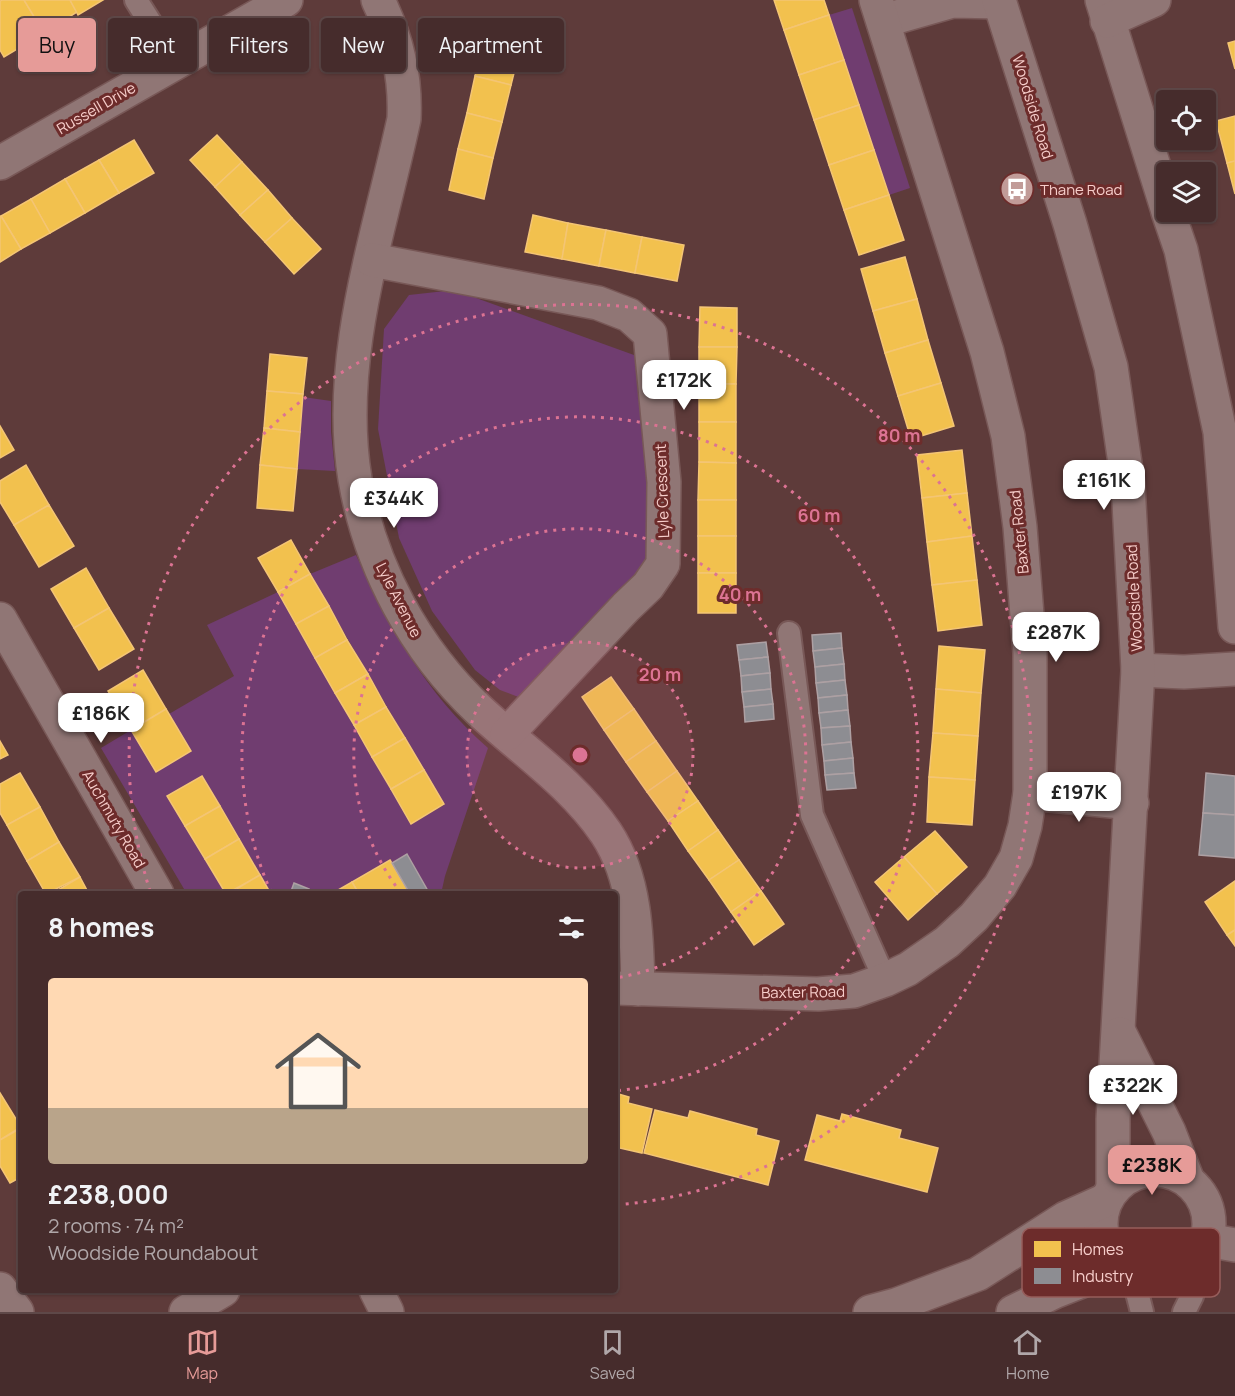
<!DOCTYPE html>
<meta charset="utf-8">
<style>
body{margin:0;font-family:Manrope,sans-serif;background:#4d3434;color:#f1f3f6;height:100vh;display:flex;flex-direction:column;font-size:22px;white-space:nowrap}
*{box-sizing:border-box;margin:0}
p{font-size:20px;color:#b0a7a9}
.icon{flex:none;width:33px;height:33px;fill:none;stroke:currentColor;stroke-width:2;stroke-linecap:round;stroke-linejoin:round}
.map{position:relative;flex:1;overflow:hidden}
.sheet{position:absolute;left:18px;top:891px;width:600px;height:402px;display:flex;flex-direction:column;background:#462c2c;border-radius:6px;box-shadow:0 2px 4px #0004,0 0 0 2px #5e4848}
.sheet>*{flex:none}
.hud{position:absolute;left:18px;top:18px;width:600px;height:54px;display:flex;gap:12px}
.buttons{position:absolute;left:1156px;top:90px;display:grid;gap:12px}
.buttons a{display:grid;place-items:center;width:60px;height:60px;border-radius:6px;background:#462c2c;box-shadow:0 2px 4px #0004,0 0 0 2px #5e4848;font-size:30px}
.price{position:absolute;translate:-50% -51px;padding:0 14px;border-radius:12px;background:#fff;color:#222;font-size:20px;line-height:39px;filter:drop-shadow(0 2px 3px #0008)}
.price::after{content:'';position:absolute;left:50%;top:36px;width:18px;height:14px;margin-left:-9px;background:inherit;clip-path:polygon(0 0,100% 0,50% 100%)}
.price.selected{background:#e69b98;color:#111}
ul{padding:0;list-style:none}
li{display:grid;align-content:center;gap:12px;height:318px;padding:0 30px}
li span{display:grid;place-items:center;height:186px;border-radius:6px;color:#555}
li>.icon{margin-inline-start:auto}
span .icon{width:108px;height:108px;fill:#fffc;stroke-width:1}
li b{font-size:26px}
h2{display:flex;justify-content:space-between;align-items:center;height:72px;padding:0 30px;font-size:26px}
.tag{padding:0 21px;border-radius:6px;background:#462c2c;box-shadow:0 2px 4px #0004,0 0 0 2px #5e4848;font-size:21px;line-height:54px}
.tag.selected{background:#e69b98;color:#111}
.dock{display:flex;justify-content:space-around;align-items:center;height:84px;border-top:2px solid #5e4848;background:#462c2c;font-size:16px;color:#b0a7a9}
.dock a{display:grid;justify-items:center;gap:3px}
.dock .selected{color:#e69b98}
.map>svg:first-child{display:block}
.green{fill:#703d70}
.homes{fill:#f2c14e;stroke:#f4c574;stroke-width:1.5}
.industry{fill:#8d8d92;stroke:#ada0a3;stroke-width:1.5}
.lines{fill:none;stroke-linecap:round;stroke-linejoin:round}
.service-casing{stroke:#785857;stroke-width:26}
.minor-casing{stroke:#785857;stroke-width:36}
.tertiary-casing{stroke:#785857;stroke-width:36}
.service{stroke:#907675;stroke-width:22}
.minor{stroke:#907675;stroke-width:33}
.tertiary{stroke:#907675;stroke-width:33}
.ring{fill:none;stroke:#dc7393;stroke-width:3;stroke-dasharray:3 6}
.labels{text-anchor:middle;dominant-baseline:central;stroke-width:6;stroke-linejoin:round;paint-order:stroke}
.street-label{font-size:15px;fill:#f7cecb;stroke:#6d2c2b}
.poi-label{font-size:15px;fill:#f7cecb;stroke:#6d2c2b;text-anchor:start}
.key{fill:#6d2c2b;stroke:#965d5b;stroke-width:1.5}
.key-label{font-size:16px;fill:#f7cecb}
.centre{fill:#dc7393;stroke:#6d2c2b;stroke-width:3}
.ring-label{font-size:18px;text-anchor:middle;font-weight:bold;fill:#dc7393;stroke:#6d2c2b;stroke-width:6;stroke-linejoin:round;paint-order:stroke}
</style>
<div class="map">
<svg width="1235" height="1312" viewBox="0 0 1235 1312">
<rect width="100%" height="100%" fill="#5e3b3a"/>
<g class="green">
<path d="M852,8l58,180 -21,7 -60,-180z"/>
<path d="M454,290l191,69 8,205 -132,134 -21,-8 -25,-20 -43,-59 -33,-73 -21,-109 6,-100 25,-34z"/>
<path d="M303,397l28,4v31l4,39 -38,-2z"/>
<path d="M356,555c35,76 69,137 132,193l-43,128 -4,18h-19l6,-4 -21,-36 -15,9 -2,-3 -59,34h-60l-51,-88 -15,53 21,35h-39l-86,-146 30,-18 25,42 34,-20 -21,-38 65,-38 -27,-51 71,-33 133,232 33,-19 -134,-231z"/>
</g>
<g class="homes">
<path d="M2,0h22l20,33 -40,24 -4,-7v-49z"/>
<path d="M24,0h46l7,12 -33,21z"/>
<path d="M70,0h33l-25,15z"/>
<path d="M774,0h50l5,15 -45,15z"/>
<path d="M829,15l15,45 -45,15 -15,-45z"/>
<path d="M483,41l37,8 -9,36 -36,-9z"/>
<path d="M1235,41v28l-7,-26z"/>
<path d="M844,60l15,45 -45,15 -15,-45z"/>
<path d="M475,76l36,9 -9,37 -35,-9z"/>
<path d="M859,105l15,45 -45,15 -15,-45z"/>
<path d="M467,113l35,9 -9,36 -35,-9z"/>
<path d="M1235,116v45l-8,2 -11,-42z"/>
<path d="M217,135l25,27 -27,25 -25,-27z"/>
<path d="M134,140l20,33 -35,20 -20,-33z"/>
<path d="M458,149l35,9 -9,41 -35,-9z"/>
<path d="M874,150l15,45 -45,15 -15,-45z"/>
<path d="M99,160l20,33 -34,20 -20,-34z"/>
<path d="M1235,161v33l-8,-31z"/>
<path d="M242,162l26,28 -28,25 -25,-28z"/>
<path d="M65,179l20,34 -35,20 -19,-34z"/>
<path d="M268,190l24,28 -27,24 -25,-27z"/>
<path d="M889,195l15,45 -45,15 -15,-45z"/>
<path d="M31,199l19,34 -29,16 -20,-33z"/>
<path d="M533,215l35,8 -6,36 -37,-7z"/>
<path d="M1,216l20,33 -21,13v-45z"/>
<path d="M292,218l29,31 -27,25 -29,-32z"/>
<path d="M568,223l38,7 -7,36 -37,-7z"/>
<path d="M606,230l36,7 -7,36 -36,-7z"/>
<path d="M642,237l42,8 -7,36 -42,-8z"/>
<path d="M905,257l12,42 -44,12 -12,-42z"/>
<path d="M917,299l11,41 -43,13 -12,-42z"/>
<path d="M700,307l37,1v39h-38z"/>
<path d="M928,340l13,43 -43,13 -13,-43z"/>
<path d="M699,347h38l-1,37h-37z"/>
<path d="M270,354l37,4 -4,36 -36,-3z"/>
<path d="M941,383l13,43 -43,13 -13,-43z"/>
<rect x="699" y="384" width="37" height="38"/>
<path d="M267,391l36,3 -3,38 -36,-4z"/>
<path d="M699,422h37v41l-37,-1z"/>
<path d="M0,426l14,24 -14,8z"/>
<path d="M264,428l36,4 -3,37 -37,-4z"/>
<path d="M962,450l5,43 -45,5 -5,-43z"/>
<path d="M699,462l37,1v37h-38z"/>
<path d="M26,465l23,40 -35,20 -14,-23v-21z"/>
<path d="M260,465l37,4 -4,42 -36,-3z"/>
<path d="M967,493l5,43 -45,6 -5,-44z"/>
<rect x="698" y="500" width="38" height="36"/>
<path d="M49,505l25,41 -35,21 -25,-42z"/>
<rect x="698" y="536" width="38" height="37"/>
<path d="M972,536l5,44 -45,5 -5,-43z"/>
<path d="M291,540l19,34 -32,18 -20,-34z"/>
<path d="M86,568l23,40 -35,20 -23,-39z"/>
<rect x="698" y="573" width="38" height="40"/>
<path d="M310,574l19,32 -33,18 -18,-32z"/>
<path d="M977,580l5,45 -44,6 -6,-46z"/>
<path d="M329,606l18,34 -32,18 -19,-34z"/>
<path d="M109,608l25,41 -35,21 -25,-42z"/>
<path d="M347,640l21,34 -33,19 -20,-35z"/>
<path d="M939,646l46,4 -4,43 -45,-4z"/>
<path d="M143,670l23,39 -35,21 -23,-39z"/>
<path d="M368,674l18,33 -32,18 -19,-32z"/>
<path d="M611,677l23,32 -30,21 -22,-33z"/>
<path d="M936,689l45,4 -3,43 -45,-3z"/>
<path d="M386,707l19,31 -33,19 -18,-32z"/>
<path d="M166,709l25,42 -35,21 -25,-42z"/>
<path d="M634,709l22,32 -30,21 -22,-32z"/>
<path d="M933,733l45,3 -3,44 -46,-3z"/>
<path d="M405,738l19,32 -33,19 -19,-32z"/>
<path d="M0,741l8,14 -8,4z"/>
<path d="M656,741l21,30 -30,21 -21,-30z"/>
<path d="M424,770l20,34 -33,20 -20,-35z"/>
<path d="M677,771l21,30 -30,20 -21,-29z"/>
<path d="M20,773l20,34 -33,18 -7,-12v-29z"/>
<path d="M202,776l18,30 -35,20 -18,-30z"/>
<path d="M929,777l46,3 -3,45 -45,-3z"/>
<path d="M698,801l20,29 -30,21 -20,-30z"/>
<path d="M220,806l19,33 -34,20 -20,-33z"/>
<path d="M40,807l19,35 -32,19 -20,-36z"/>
<path d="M718,830l21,30 -30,20 -21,-29z"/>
<path d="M935,831l32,36 -30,27 -33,-37z"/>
<path d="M239,839l21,36 -34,19 -21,-35z"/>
<path d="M59,842l21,35 -34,17 -19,-33z"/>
<path d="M904,857l33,37 -29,26 -33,-38z"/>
<path d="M390,860l20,34h-51l-7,-12z"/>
<path d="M739,860l22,31 -30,21 -22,-32z"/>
<path d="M260,875l11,19h-43z"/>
<path d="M80,877l9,17h-38z"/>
<path d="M1235,881v49l-8,5 -22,-33z"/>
<path d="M352,882l7,12h-28z"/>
<path d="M761,891l23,33 -30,21 -23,-33z"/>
<path d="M1235,930v16l-8,-11z"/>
<path d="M0,1093l21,34 -21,13z"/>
<path d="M615,1093l14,4 -1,6 24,6 -10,44 -27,-6z"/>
<path d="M655,1110l33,8 2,-7 67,18 -1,6 23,6 -11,44 -124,-32z"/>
<path d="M842,1114l59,16 -2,8 39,10 -11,44 -122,-32 12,-45 23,6z"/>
<path d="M21,1128v49l-11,6 -10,-17v-26z"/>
</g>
<g class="industry">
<path d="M841,633l1,15 -29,3 -1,-16z"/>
<path d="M766,642l2,15 -29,3 -2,-15z"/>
<path d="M842,648l2,16 -29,3 -2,-16z"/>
<path d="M768,657l2,16 -29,3 -2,-16z"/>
<path d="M844,664l1,16 -29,3 -1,-16z"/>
<path d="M770,673l1,16 -29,3 -1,-16z"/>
<path d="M845,680l2,15 -29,3 -2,-15z"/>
<path d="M771,689l2,15 -29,3 -2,-15z"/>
<path d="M847,695l1,15 -29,3 -1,-15z"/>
<path d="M773,704l1,15 -29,3 -1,-15z"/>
<path d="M848,710l2,16 -29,2 -2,-15z"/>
<path d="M850,726l1,16 -29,3 -1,-17z"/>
<path d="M851,742l2,16 -29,3 -2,-16z"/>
<path d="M853,758l1,15 -29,2 -1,-14z"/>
<path d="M854,773l2,15 -29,2 -2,-15z"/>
<path d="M1206,773l29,3v39l-32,-2z"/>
<path d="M1203,813l32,2v43l-36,-3z"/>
<path d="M407,854l21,37 -6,3h-12l-18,-31z"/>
<path d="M294,883l15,6 -2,5h-17z"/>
</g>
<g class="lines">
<g class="service-casing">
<g id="service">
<path d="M136,0l40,63"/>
<path d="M789,633l23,182 73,165"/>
<path d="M1132,1273l10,39"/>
<path d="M1184,1312l8,-16 7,-42"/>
</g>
</g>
<g class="minor-casing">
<g id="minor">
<path d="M378,0c19,39 28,76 26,119 -25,116 -69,239 -49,360 15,88 60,171 125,232 42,39 93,73 126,122 30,45 31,104 32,156"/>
<path d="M1102,0l65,208"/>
<path d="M883,21l70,-20 46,1"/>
<path d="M1107,21l47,-21"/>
<path d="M0,163l286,-163"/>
<path d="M1168,212l13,38 39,182 15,195"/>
<path d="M372,260l226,43 31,12 21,19 14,148 -1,82 -15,22 -22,21 -119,127"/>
<path d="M0,619l157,275"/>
<path d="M1138,670l46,2 51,-3"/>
<path d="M1030,793l102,10"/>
<path d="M615,988l203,6 36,-3 31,-11 23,-11 39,-27 27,-25 26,-31 16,-28 9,-32 5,-33v-140l-10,-126 -12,-91 -21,-84 -111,-352"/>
<path d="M0,1289l17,23"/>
<path d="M376,1290l11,22"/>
<path d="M186,1312l37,-22"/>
</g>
</g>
<g class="tertiary-casing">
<g id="tertiary">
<path d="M999,0l71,224 41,143 17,117 10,186 -25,449v70"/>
<path d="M1120,1034l49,98 19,49"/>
<circle cx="1155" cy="1224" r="54"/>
<path d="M1207,1240l28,5"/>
<path d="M870,1312l26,-7 82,-31 88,-56 40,-18"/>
<path d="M1013,1312l41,-20 66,-26"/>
</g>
</g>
<use href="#service" class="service"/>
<use href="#minor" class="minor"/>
<use href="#tertiary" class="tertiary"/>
</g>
<circle cx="580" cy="755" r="113" fill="#dc7393" fill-opacity=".12"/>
<g class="ring">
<circle cx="580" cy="755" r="113"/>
<path d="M401 893A226 226 0 1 1 615 978"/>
<path d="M271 892A338 338 0 1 1 615 1091"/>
<path d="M150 891A451 451 0 1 1 615 1205"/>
</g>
<defs>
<g id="bus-disc" transform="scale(1.725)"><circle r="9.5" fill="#c19b98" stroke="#6d2c2b"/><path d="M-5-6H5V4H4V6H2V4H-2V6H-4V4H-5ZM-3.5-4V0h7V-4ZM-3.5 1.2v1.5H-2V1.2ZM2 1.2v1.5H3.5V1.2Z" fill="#fff"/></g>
</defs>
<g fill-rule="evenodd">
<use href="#bus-disc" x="1017" y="189"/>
</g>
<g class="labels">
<g class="street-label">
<text transform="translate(1033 107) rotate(73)">Woodside Road</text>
<text transform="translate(96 108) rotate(-30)">Russell Drive</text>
<text transform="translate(662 491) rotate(-92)">Lyle Crescent</text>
<text transform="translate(1019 532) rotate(-96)">Baxter Road</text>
<text transform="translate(1134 598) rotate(-93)">Woodside Road</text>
<text transform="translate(399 600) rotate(63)">Lyle Avenue</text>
<text transform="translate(114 819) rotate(60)">Auchmuty Road</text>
<text transform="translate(803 992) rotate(-1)">Baxter Road</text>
</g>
<g class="poi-label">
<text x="1040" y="189">Thane Road</text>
</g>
</g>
<rect x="1022" y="1228" width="198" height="69" rx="9" class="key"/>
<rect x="1034" y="1241" width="27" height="16" fill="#f2c14e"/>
<rect x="1034" y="1268" width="27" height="16" fill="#8d8d92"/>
<g class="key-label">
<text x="1072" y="1255">Homes</text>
<text x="1072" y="1282">Industry</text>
</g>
<circle cx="580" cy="755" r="9" class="centre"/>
<g class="ring-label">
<text x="899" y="442">80 m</text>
<text x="819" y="522">60 m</text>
<text x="740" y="601">40 m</text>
<text x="660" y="681">20 m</text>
</g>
</svg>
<div class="buttons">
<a><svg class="icon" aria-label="locate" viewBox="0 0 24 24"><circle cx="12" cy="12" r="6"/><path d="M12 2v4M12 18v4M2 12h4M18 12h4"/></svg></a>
<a><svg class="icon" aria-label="layers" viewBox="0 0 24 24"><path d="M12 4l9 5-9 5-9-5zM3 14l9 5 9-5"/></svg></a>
</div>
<b class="price" style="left:684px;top:411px">£172K</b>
<b class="price" style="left:1104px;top:511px">£161K</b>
<b class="price" style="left:394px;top:529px">£344K</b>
<b class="price" style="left:1056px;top:663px">£287K</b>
<b class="price" style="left:101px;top:744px">£186K</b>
<b class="price" style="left:1079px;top:823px">£197K</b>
<b class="price" style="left:1133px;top:1116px">£322K</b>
<b class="price selected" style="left:1152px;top:1196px">£238K</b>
<div class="hud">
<a class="tag selected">Buy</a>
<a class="tag">Rent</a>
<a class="tag">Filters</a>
<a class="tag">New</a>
<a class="tag">Apartment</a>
</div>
<section class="sheet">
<h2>8 homes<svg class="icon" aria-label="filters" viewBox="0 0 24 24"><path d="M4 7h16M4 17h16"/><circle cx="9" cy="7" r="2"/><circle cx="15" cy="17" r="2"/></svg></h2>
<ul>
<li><span style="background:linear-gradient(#ffd9b3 70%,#b9a48a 0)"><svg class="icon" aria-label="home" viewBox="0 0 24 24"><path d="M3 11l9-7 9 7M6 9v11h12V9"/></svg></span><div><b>£238,000</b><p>2 rooms · 74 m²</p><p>Woodside Roundabout</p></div></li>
</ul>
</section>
</div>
<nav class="dock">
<a class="selected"><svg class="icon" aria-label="map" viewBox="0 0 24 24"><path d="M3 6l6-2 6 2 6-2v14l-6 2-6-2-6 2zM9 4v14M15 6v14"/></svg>Map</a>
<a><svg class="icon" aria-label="saved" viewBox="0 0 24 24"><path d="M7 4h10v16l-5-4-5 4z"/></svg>Saved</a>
<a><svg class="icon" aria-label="home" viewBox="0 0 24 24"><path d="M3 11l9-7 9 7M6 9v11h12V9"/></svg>Home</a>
</nav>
